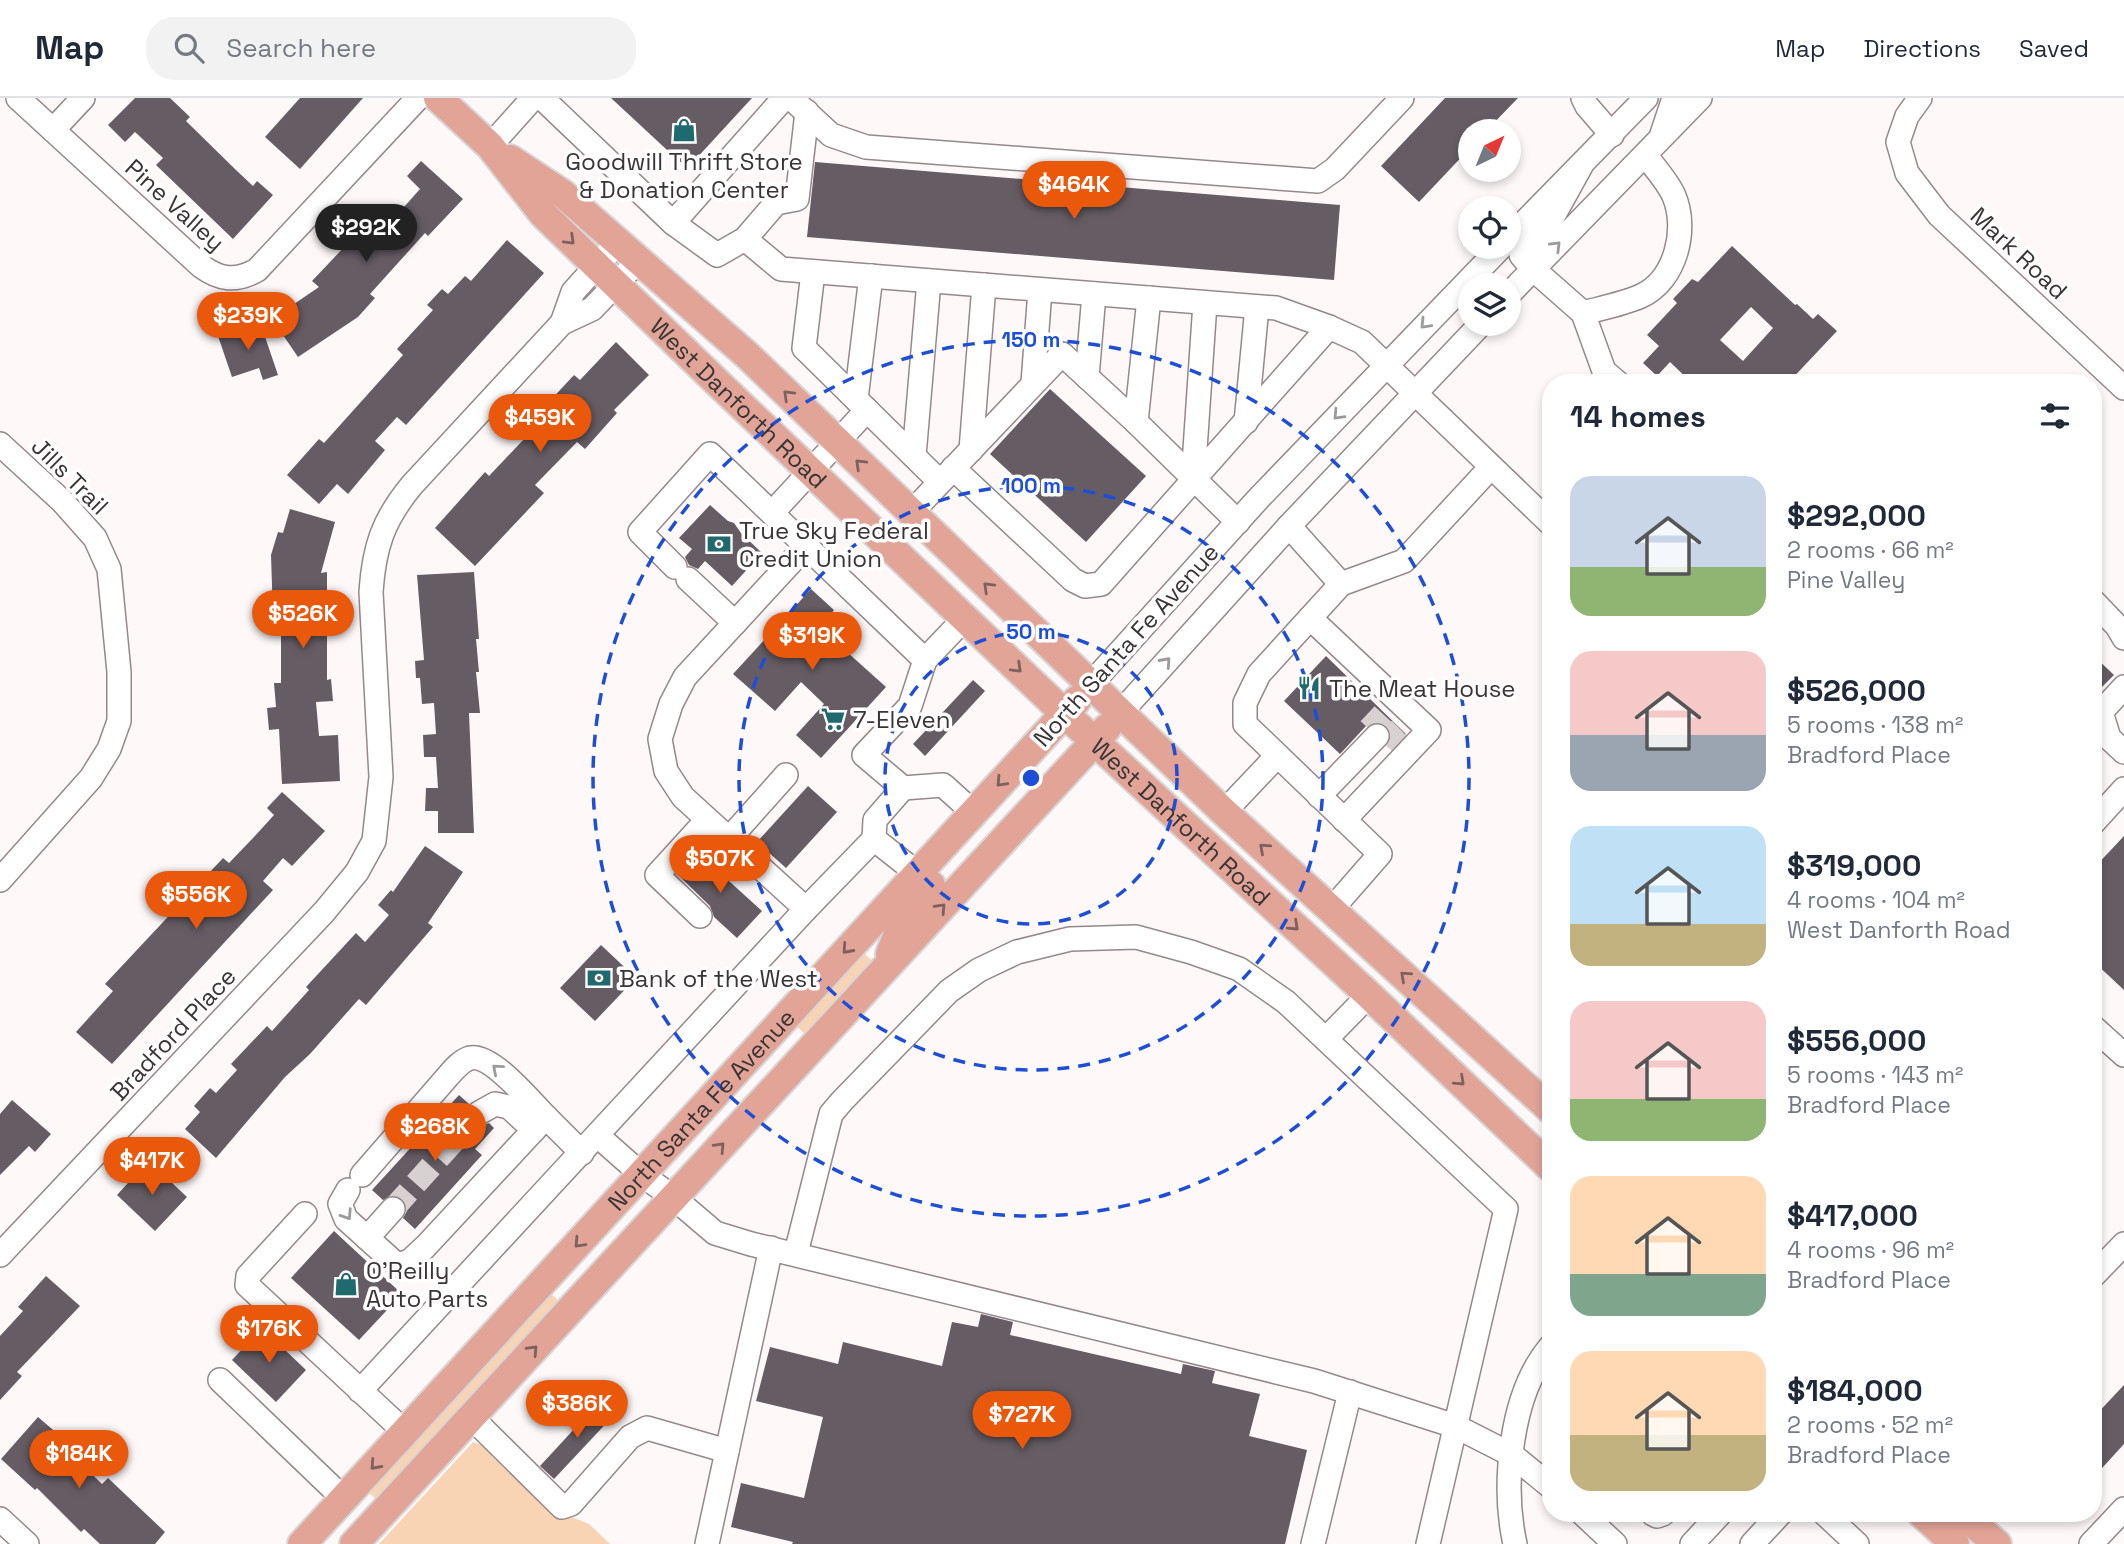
<!DOCTYPE html>
<meta charset="utf-8">
<style>
body{margin:0;font-family:"Space Grotesk",sans-serif;background:#f2f2f3;color:#1f2937;height:100vh;display:flex;flex-direction:column;font-size:26px;white-space:nowrap}
*{box-sizing:border-box;margin:0}
p{font-size:23px;color:#747a83}
.icon{flex:none;width:38px;height:38px;fill:none;stroke:currentColor;stroke-width:2;stroke-linecap:round;stroke-linejoin:round}
.map{position:relative;flex:1;overflow:hidden}
.side{position:absolute;left:1542px;top:276px;width:560px;height:1148px;display:flex;flex-direction:column;background:#fff;border-radius:28px;box-shadow:0 4px 10px #0003}
.side>*{flex:none}
.needle{width:46px;rotate:43deg}
.buttons{position:absolute;left:1458px;top:21px;display:grid;gap:14px}
.buttons a{display:grid;place-items:center;width:63px;height:63px;border-radius:50%;background:#fff;box-shadow:0 4px 10px #0003;font-size:35px}
.price{position:absolute;translate:-50% -60px;padding:0 16px;border-radius:24px;background:#ea580c;color:#fff;font-size:23px;line-height:46px;filter:drop-shadow(0 2px 4px #0008)}
.price::after{content:'';position:absolute;left:50%;top:42px;width:21px;height:16px;margin-left:-10px;background:inherit;clip-path:polygon(0 0,100% 0,50% 100%)}
.price.on{background:#222;color:#fff}
ul{padding:0;list-style:none}
li{display:flex;align-items:center;gap:21px;height:175px;padding:0 28px}
li span{display:grid;place-items:center;flex:none;width:196px;height:140px;border-radius:21px;color:#555}
li>.icon{margin-inline-start:auto}
span .icon{width:84px;height:84px;fill:#fffc;stroke-width:1}
li b{font-size:30px}
h2{display:flex;justify-content:space-between;align-items:center;height:84px;padding:0 28px;font-size:30px}
header{display:flex;align-items:center;gap:42px;box-sizing:border-box;height:98px;padding:0 35px;background:#fff;border-bottom:2px solid #e0e1e3}
header strong{font-size:33px}
nav{display:flex;gap:38px;margin-inline-start:auto;font-size:24px}
.search{width:490px;height:63px;background:#f2f2f3;display:flex;align-items:center;gap:18px;box-sizing:border-box;padding:0 24px;border-radius:28px;color:#747a83;font-size:26px}
.map>svg:first-child{display:block}
.green{fill:#f8d4b4}
.building{fill:#655c64;fill-rule:evenodd}
.lines{fill:none;stroke-linecap:round;stroke-linejoin:round}
.minor-tunnel{stroke:#d7d1d2;stroke-width:23;stroke-dasharray:23 11;stroke-linecap:butt}
.minor-casing{stroke:#95888b;stroke-width:26}
.major-casing{stroke:#d7d6d7;stroke-width:32}
.minor{stroke:#fff;stroke-width:23}
.major{stroke:#e3a498;stroke-width:28}
.oneway{stroke:#7d615d}
.oneway2{stroke:#9c9a9a}
.ring{fill:none;stroke:#1d4ed8;stroke-width:3.5;stroke-dasharray:12 9}
.labels{text-anchor:middle;dominant-baseline:central;stroke-width:7;stroke-linejoin:round;paint-order:stroke}
.poi-label{font-size:24px;fill:#393435;stroke:#fff;text-anchor:start}
.street-label{font-size:24px;fill:#393435;stroke:#fff}
.centre{fill:#1d4ed8;stroke:#fff;stroke-width:3.5}
.ring-label{font-size:21px;text-anchor:middle;font-weight:bold;fill:#1d4ed8;stroke:#fff;stroke-width:7;stroke-linejoin:round;paint-order:stroke}
</style>
<header>
<strong>Map</strong>
<div class="search"><svg class="icon" aria-label="search" viewBox="0 0 24 24"><circle cx="10" cy="10" r="6"/><path d="M15 15l6 6"/></svg>Search here</div>
<nav><a>Map</a><a>Directions</a><a>Saved</a></nav>
</header>
<div class="map">
<svg width="2124" height="1446" viewBox="0 0 2124 1446">
<rect width="100%" height="100%" fill="#fef8f9"/>
<g class="green">
<path d="M861,853l13,11 -67,74 -13,-12z"/>
<path d="M549,1194l12,11 -183,198 -12,-11z"/>
<path d="M473,1344l12,4 74,66 30,12 21,20h-231z"/>
</g>
<g class="building">
<path d="M135,0h35l20,19 -4,4 51,50 16,15 4,-5 16,14 -40,44 -77,-74 7,-7 -28,-26 -10,10 -17,-17z"/>
<path d="M300,0h63l-63,71 -35,-32z"/>
<path d="M611,0h141l-58,63 -14,1z"/>
<path d="M1445,0h73l-32,33h-16v17l-51,54 -38,-36z"/>
<path d="M421,63l42,38 -35,37 -3,-3 -55,61 5,4 -17,19 -60,40 -26,-38 47,-32 -7,-6 72,-76 12,11 24,-27 -13,-13z"/>
<path d="M815,64l525,43 -6,75 -527,-43z"/>
<path d="M507,142l37,33 -138,152 -9,-8 -22,24 10,9 -37,44 -11,-10 -18,20 -32,-29 32,-36 5,4 79,-88 -6,-6 36,-39 -6,-5 15,-16 6,5 17,-18 6,5z"/>
<path d="M1732,148l63,59 2,-1 16,15 5,-5 19,17 -49,52h-96l-22,-21 -13,14 -14,-13 16,-17 -12,-11 30,-32 -4,-4 19,-20 6,3zM1751,209l22,21 -30,33 -23,-21z"/>
<path d="M260,224l18,53 -15,5 -4,-12 -27,9 -14,-41z"/>
<path d="M616,244l33,33 -35,35 3,3 -32,36 -8,-7 -42,43 9,8 -69,73 -40,-38 50,-56 4,4 36,-38 -5,-5 54,-58 6,5z"/>
<path d="M1050,291l96,87 -60,66 -96,-88z"/>
<path d="M710,407l18,16 6,2 7,10 21,20 -30,33 -27,-25 -7,8 -9,-4 -4,-8 7,-8 -13,-11z"/>
<path d="M290,411l45,13 -14,51 6,-1v108l4,-1 2,22 -17,1 3,34 19,-1 2,46 -58,3 -3,-55 -10,1 -2,-22 9,-1 -2,-24h7v-66h-8l-2,-62 7,-23 5,1z"/>
<path d="M474,474l5,67h-3l3,33h-3l4,41h-11l5,120h-36v-22h-13l1,-23h12l-2,-31h-12l-1,-22 13,-1 -2,-31 -12,1 -2,-26h-4l-1,-17 9,-1 -7,-85z"/>
<path d="M811,491l23,21 -6,8 18,16 -9,9 49,44 -65,71 -25,-23 28,-31 -23,-22 -26,29 -42,-37z"/>
<path d="M2093,557l21,20 -21,21z"/>
<path d="M1326,558l80,78 -15,15 -4,-3 4,-7 -4,-13 -6,-3 -7,-1 -8,4 -26,28 -56,-53z"/>
<path d="M973,582l12,11 -60,65 -12,-12z"/>
<path d="M808,688l29,26 -51,56 -29,-26z"/>
<path d="M282,694l43,39 -33,35 -9,-8 -20,23 10,9 -161,174 -36,-32 37,-41 -8,-7 118,-126 6,5 24,-25 21,-23 -7,-7z"/>
<path d="M2124,738v154l-31,-29v-92z"/>
<path d="M425,748l38,26 -35,51 5,4 -67,78 -7,-6 -49,55 -25,23 -69,81 -31,-29 15,-17 -6,-6 16,-18 6,5 21,-23 -6,-6 36,-38 5,5 37,-41 -3,-3 50,-54 9,9 24,-27 -11,-10 13,-15 2,2z"/>
<path d="M697,754l65,59 -25,27 -23,-21 -4,-11 -33,-32z"/>
<path d="M601,847l35,33 -41,43 -35,-33z"/>
<path d="M459,997l10,9 -4,10 6,11 9,2 9,-4 5,5 -19,21 7,6 -67,74 -12,-11 4,-7 -4,-12 -8,-4 -12,5 -11,-10z"/>
<path d="M12,1002l39,34 -16,18 -6,-6 -29,29v-61z"/>
<path d="M155,1069l32,30 -32,34 -38,-36 21,-23 6,6z"/>
<path d="M334,1133l68,63 -43,46 -68,-62z"/>
<path d="M46,1178l34,30 -63,66 5,4 -22,24v-64l23,-25 -5,-4z"/>
<path d="M981,1216l32,8 -3,13 171,39 2,-10 32,7 -3,12 48,11 -11,42 58,14 -22,94h-493l1,-2 -62,-15 10,-44 63,15 19,-81 -67,-16 14,-54 68,17 5,-22 99,24 10,-44 26,5z"/>
<path d="M262,1230l44,42 -30,32 -44,-42z"/>
<path d="M2124,1287v59l-31,34v-60z"/>
<path d="M600,1303l14,14 -60,64 -14,-13z"/>
<path d="M38,1319l35,30 -4,5 33,32 6,-6 57,54 -10,12h-55l-16,-15 -3,3 -44,-44 -2,2 -34,-31z"/>
</g>
<g class="lines">
<g class="minor-tunnel">
<path d="M1369,631l14,-15"/>
<path d="M1385,646l15,-15"/>
<path d="M393,1111l86,-96"/>
</g>
<g class="minor-casing">
<g id="minor">
<path d="M18,0l183,168c19,14 35,16 56,4l161,-172"/>
<path d="M542,0l131,125 111,-125"/>
<path d="M791,0l40,37 35,12 452,34 17,-12 67,-71"/>
<path d="M1583,0l4,8 25,29"/>
<path d="M1920,0l-13,18 -9,26 9,31 32,42 185,173"/>
<path d="M807,14l-10,87 -21,4 -31,36 36,30 495,39 53,19 33,15 188,181"/>
<path d="M53,32l30,-32"/>
<path d="M1662,36l12,-36"/>
<path d="M490,48l43,-48"/>
<path d="M1581,68l-36,65 -24,24 12,14 50,44 21,58 14,12"/>
<path d="M673,125l44,32 28,-16"/>
<path d="M1508,141l138,-141"/>
<path d="M813,174l-9,76 136,134"/>
<path d="M1508,197l192,-197"/>
<path d="M1583,215c19,-5 40,-9 58,-17 35,-16 47,-67 33,-100 -6,-14 -19,-28 -28,-40"/>
<path d="M562,225l11,-31 45,-50"/>
<path d="M1087,279l7,-83"/>
<path d="M1033,285l7,-93"/>
<path d="M856,301l15,-123"/>
<path d="M1136,324l13,-124"/>
<path d="M1246,324l11,-115"/>
<path d="M0,346l63,58 32,36 14,31 10,103v49l-10,28 -18,29 -91,102"/>
<path d="M971,352l13,-165"/>
<path d="M914,358l15,-175"/>
<path d="M953,370l120,112 12,6 16,-2 228,-257"/>
<path d="M1193,381l12,-176"/>
<path d="M772,415l95,-103"/>
<path d="M911,415l151,-159 74,68 102,100"/>
<path d="M1289,428l52,58"/>
<path d="M675,469l-35,-35 70,-78 215,206 40,-42"/>
<path d="M688,481l47,44"/>
<path d="M2093,503l24,25 7,12"/>
<path d="M1310,520l119,112 -85,90"/>
<path d="M925,562l-15,46 -46,49 39,33 40,-3 30,27"/>
<path d="M1090,587l169,-187 242,-251"/>
<path d="M2124,589l-23,25 8,26 15,14"/>
<path d="M1121,614l168,-186 192,-202"/>
<path d="M1319,698l58,-60"/>
<path d="M1224,714l53,-56"/>
<path d="M2093,725l31,-34"/>
<path d="M729,741l57,-64"/>
<path d="M874,741l1,-19 28,-32"/>
<path d="M806,811l-123,-112 -17,-26 -6,-32 11,-35 14,-27 121,-131"/>
<path d="M1332,811l48,-55 -135,-130v-21l14,-29 82,-90 63,-23 87,-94"/>
<path d="M700,818l-43,-41 50,-55"/>
<path d="M2093,929l31,28"/>
<path d="M1326,941l43,-44"/>
<path d="M479,1015l16,-9 14,3 25,23"/>
<path d="M598,1038l43,38 33,24 41,35 36,11 563,137 141,45 57,29 38,31"/>
<path d="M362,1077l87,-100c6,-7 12,-14 21,-17 21,-5 61,44 76,59"/>
<path d="M348,1092l-8,14 6,15 51,46 13,-4 16,-15 120,-129 36,36"/>
<path d="M305,1116l-57,62 -1,9 158,147"/>
<path d="M367,1140l26,-29"/>
<path d="M796,1155l35,-139 11,-13 107,-110 30,-21 38,-18 53,-13 66,-2 55,15 48,17 47,33 220,207 -78,335"/>
<path d="M0,1157l324,-343 33,-40 17,-31 7,-64 -10,-185c3,-45 12,-72 41,-107l150,-162 30,-14 47,-49"/>
<path d="M2093,1178l31,-32"/>
<path d="M220,1282l124,119"/>
<path d="M360,1293l446,-482 68,-70 43,34"/>
<path d="M471,1319l91,90 9,-3 59,-67 17,-9 80,23"/>
<path d="M1583,1416l32,30"/>
<path d="M1653,1416l4,2 6,-2"/>
<path d="M1825,1416l32,30"/>
<path d="M0,1421l27,25"/>
<path d="M707,1446l64,-296"/>
<path d="M1313,1446l37,-152"/>
<path d="M1515,1446c-13,-59 -5,-149 35,-197"/>
<path d="M1692,1446l28,-30"/>
<path d="M1752,1446l28,-30"/>
<path d="M2091,1446l33,-35"/>
</g>
</g>
<g class="major-casing">
<g id="major">
<path id="s1" d="M438,0l52,48 53,68 178,172 343,327 305,282 181,172"/>
<path d="M510,61l53,35 184,161 477,457 326,297"/>
<path d="M890,856l16,-40 25,-29 -4,-3"/>
<path d="M1922,1416l33,30"/>
<path d="M1962,1416l35,30"/>
<path id="s2" d="M302,1446l775,-844"/>
<path d="M354,1446l753,-816"/>
</g>
</g>
<use href="#minor" class="minor"/>
<use href="#major" class="major"/>
</g>
<defs><path id="oneway-chevron" d="M-2-3.5L2.5 0L-2 3.5" fill="none" stroke-width="1.6" stroke-linecap="round" stroke-linejoin="round" transform="scale(1.75)"/></defs>
<g class="oneway">
<use href="#oneway-chevron" transform="translate(570 142) rotate(44)"/>
<use href="#oneway-chevron" transform="translate(788 297) rotate(-136)"/>
<use href="#oneway-chevron" transform="translate(860 366) rotate(-136)"/>
<use href="#oneway-chevron" transform="translate(988 489) rotate(-136)"/>
<use href="#oneway-chevron" transform="translate(1017 570) rotate(44)"/>
<use href="#oneway-chevron" transform="translate(1001 684) rotate(133)"/>
<use href="#oneway-chevron" transform="translate(1264 750) rotate(-138)"/>
<use href="#oneway-chevron" transform="translate(941 810) rotate(-47)"/>
<use href="#oneway-chevron" transform="translate(1294 828) rotate(43)"/>
<use href="#oneway-chevron" transform="translate(847 851) rotate(132)"/>
<use href="#oneway-chevron" transform="translate(1405 878) rotate(-138)"/>
<use href="#oneway-chevron" transform="translate(1460 983) rotate(43)"/>
<use href="#oneway-chevron" transform="translate(720 1049) rotate(-47)"/>
<use href="#oneway-chevron" transform="translate(579 1145) rotate(133)"/>
<use href="#oneway-chevron" transform="translate(533 1252) rotate(-47)"/>
<use href="#oneway-chevron" transform="translate(375 1367) rotate(132)"/>
</g>
<g class="oneway2">
<use href="#oneway-chevron" transform="translate(1556 148) rotate(-45)"/>
<use href="#oneway-chevron" transform="translate(1425 226) rotate(134)"/>
<use href="#oneway-chevron" transform="translate(1338 317) rotate(133)"/>
<use href="#oneway-chevron" transform="translate(1166 564) rotate(-48)"/>
<use href="#oneway-chevron" transform="translate(497 971) rotate(-139)"/>
<use href="#oneway-chevron" transform="translate(347 1117) rotate(57)"/>
</g>
<g class="ring">
<circle cx="1031" cy="680" r="146"/>
<circle cx="1031" cy="680" r="292"/>
<circle cx="1031" cy="680" r="438"/>
</g>
<defs>
<g id="shop-bare" transform="scale(1.89)"><path d="M-5-2.5h2.3a2.7 3.5 0 0 1 5.4 0H5L5.5 6h-11ZM-1.5-2.5h3a1.5 2.3 0 0 0-3 0Z" fill="#1e6a6f" stroke="#fff" stroke-width="2.5" paint-order="stroke"/></g>
<g id="bank-bare" transform="scale(1.89)"><path d="M-6-4H6V4H-6ZM0-2.3a2.3 2.3 0 1 0 0 4.6a2.3 2.3 0 1 0 0-4.6Z" fill="#1e6a6f" stroke="#fff" stroke-width="2.5" paint-order="stroke"/></g>
<g id="restaurant-bare" transform="scale(1.89)"><path d="M-5-6h1v4h1v-4h1v4h1v-4h1v5L-1.5 .5V6h-2V.5L-5-1ZM5-6V6H3V1.5H1.5Q1.5-4 5-6Z" fill="#1e6a6f" stroke="#fff" stroke-width="2.5" paint-order="stroke"/></g>
<g id="supermarket-bare" transform="scale(1.89)"><path d="M-6-5.5h2.5l.6 2H6L4.5 2H-2.5L-4.4-4H-6ZM-1.5 3.2a1.3 1.3 0 1 0 .1 0ZM3 3.2a1.3 1.3 0 1 0 .1 0Z" fill="#1e6a6f" stroke="#fff" stroke-width="2.5" paint-order="stroke"/></g>
</defs>
<g fill-rule="evenodd">
<use href="#shop-bare" x="684" y="32"/>
<use href="#bank-bare" x="719" y="446"/>
<use href="#restaurant-bare" x="1309" y="590"/>
<use href="#supermarket-bare" x="833" y="621"/>
<use href="#bank-bare" x="599" y="880"/>
<use href="#shop-bare" x="346" y="1186"/>
</g>
<g class="labels">
<g class="poi-label">
<text x="684" y="63" text-anchor="middle">Goodwill Thrift Store<tspan x="684" dy="28">&amp; Donation Center</tspan></text>
<text x="739" y="432">True Sky Federal<tspan x="739" dy="28">Credit Union</tspan></text>
<text x="1329" y="590">The Meat House</text>
<text x="853" y="621">7-Eleven</text>
<text x="619" y="880">Bank of the West</text>
<text x="366" y="1172">O'Reilly<tspan x="366" dy="28">Auto Parts</tspan></text>
</g>
<g class="street-label">
<text transform="translate(175 107) rotate(42)">Pine Valley</text>
<text transform="translate(2019 155) rotate(43)">Mark Road</text>
<text stroke="none"><textPath href="#s1" startOffset="429">West Danforth Road</textPath></text>
<text transform="translate(70 378) rotate(45)">Jills Trail</text>
<text transform="translate(1126 547) rotate(-48)">North Santa Fe Avenue</text>
<text stroke="none"><textPath href="#s1" startOffset="1038">West Danforth Road</textPath></text>
<text transform="translate(173 936) rotate(-47)">Bradford Place</text>
<text stroke="none"><textPath href="#s2" startOffset="590">North Santa Fe Avenue</textPath></text>
</g>
</g>
<circle cx="1031" cy="680" r="10" class="centre"/>
<g class="ring-label">
<text x="1031" y="249">150 m</text>
<text x="1031" y="395">100 m</text>
<text x="1031" y="541">50 m</text>
</g>
</svg>
<div class="buttons">
<a><svg class="needle" viewBox="-14 -14 28 28"><path d="M0-13l5 13h-10z" fill="#e53935"/><path d="M0 13l5-13h-10z" fill="#747a83"/></svg></a>
<a><svg class="icon" aria-label="locate" viewBox="0 0 24 24"><circle cx="12" cy="12" r="6"/><path d="M12 2v4M12 18v4M2 12h4M18 12h4"/></svg></a>
<a><svg class="icon" aria-label="layers" viewBox="0 0 24 24"><path d="M12 4l9 5-9 5-9-5zM3 14l9 5 9-5"/></svg></a>
</div>
<b class="price" style="left:1074px;top:123px">$464K</b>
<b class="price on" style="left:366px;top:166px">$292K</b>
<b class="price" style="left:248px;top:254px">$239K</b>
<b class="price" style="left:540px;top:356px">$459K</b>
<b class="price" style="left:303px;top:552px">$526K</b>
<b class="price" style="left:812px;top:574px">$319K</b>
<b class="price" style="left:720px;top:797px">$507K</b>
<b class="price" style="left:196px;top:833px">$556K</b>
<b class="price" style="left:435px;top:1065px">$268K</b>
<b class="price" style="left:152px;top:1099px">$417K</b>
<b class="price" style="left:269px;top:1267px">$176K</b>
<b class="price" style="left:577px;top:1342px">$386K</b>
<b class="price" style="left:1022px;top:1353px">$727K</b>
<b class="price" style="left:79px;top:1392px">$184K</b>
<section class="side">
<h2>14 homes<svg class="icon" aria-label="filters" viewBox="0 0 24 24"><path d="M4 7h16M4 17h16"/><circle cx="9" cy="7" r="2"/><circle cx="15" cy="17" r="2"/></svg></h2>
<ul>
<li><span style="background:linear-gradient(#c9d6e8 65%,#8fb573 0)"><svg class="icon" aria-label="home" viewBox="0 0 24 24"><path d="M3 11l9-7 9 7M6 9v11h12V9"/></svg></span><div><b>$292,000</b><p>2 rooms · 66 m²</p><p>Pine Valley</p></div></li>
<li><span style="background:linear-gradient(#f6c9c9 60%,#9aa5b1 0)"><svg class="icon" aria-label="home" viewBox="0 0 24 24"><path d="M3 11l9-7 9 7M6 9v11h12V9"/></svg></span><div><b>$526,000</b><p>5 rooms · 138 m²</p><p>Bradford Place</p></div></li>
<li><span style="background:linear-gradient(#bfe0f5 70%,#c2b280 0)"><svg class="icon" aria-label="home" viewBox="0 0 24 24"><path d="M3 11l9-7 9 7M6 9v11h12V9"/></svg></span><div><b>$319,000</b><p>4 rooms · 104 m²</p><p>West Danforth Road</p></div></li>
<li><span style="background:linear-gradient(#f6c9c9 70%,#8fb573 0)"><svg class="icon" aria-label="home" viewBox="0 0 24 24"><path d="M3 11l9-7 9 7M6 9v11h12V9"/></svg></span><div><b>$556,000</b><p>5 rooms · 143 m²</p><p>Bradford Place</p></div></li>
<li><span style="background:linear-gradient(#ffd9b3 70%,#7fa58c 0)"><svg class="icon" aria-label="home" viewBox="0 0 24 24"><path d="M3 11l9-7 9 7M6 9v11h12V9"/></svg></span><div><b>$417,000</b><p>4 rooms · 96 m²</p><p>Bradford Place</p></div></li>
<li><span style="background:linear-gradient(#ffd9b3 60%,#c2b280 0)"><svg class="icon" aria-label="home" viewBox="0 0 24 24"><path d="M3 11l9-7 9 7M6 9v11h12V9"/></svg></span><div><b>$184,000</b><p>2 rooms · 52 m²</p><p>Bradford Place</p></div></li>
</ul>
</section>
</div>
